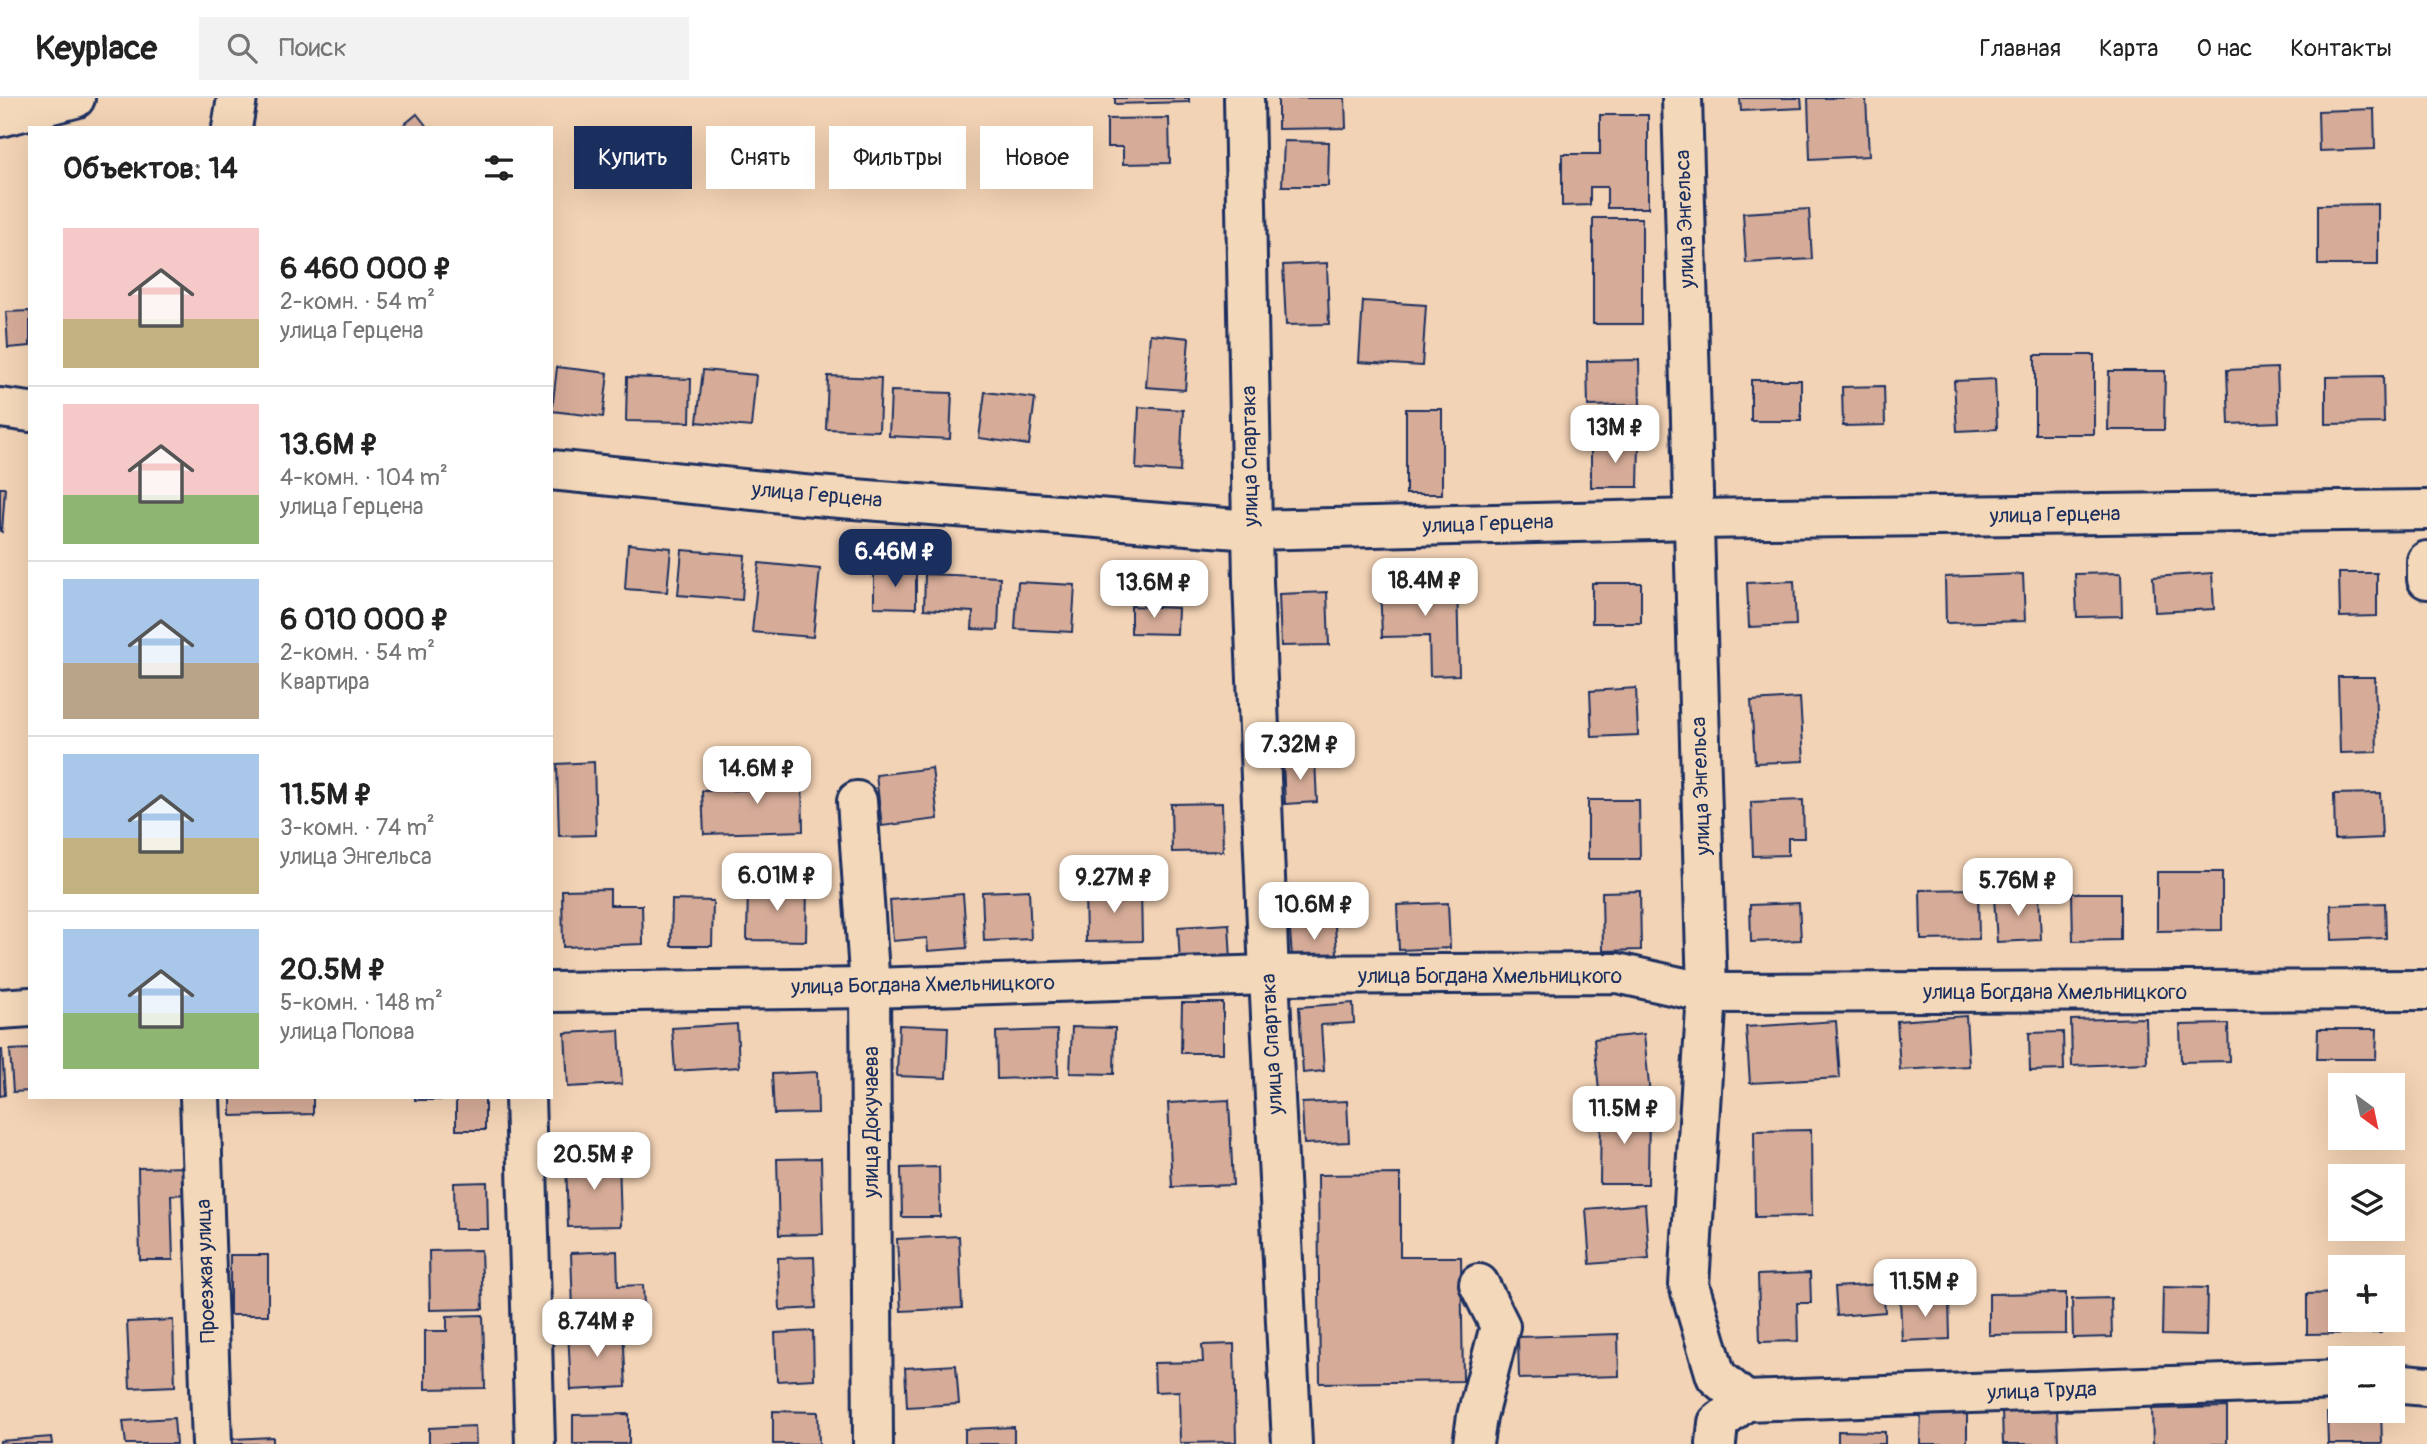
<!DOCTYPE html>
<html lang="ru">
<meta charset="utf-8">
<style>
body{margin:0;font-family:Pangolin,sans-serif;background:#f2f2f2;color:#222;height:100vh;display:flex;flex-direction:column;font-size:26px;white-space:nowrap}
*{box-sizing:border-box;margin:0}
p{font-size:23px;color:#767676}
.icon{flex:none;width:38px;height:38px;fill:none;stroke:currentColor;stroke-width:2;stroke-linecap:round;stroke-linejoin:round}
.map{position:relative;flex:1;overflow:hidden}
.panel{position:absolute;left:28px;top:28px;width:525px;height:973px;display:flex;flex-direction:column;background:#fff;border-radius:0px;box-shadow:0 7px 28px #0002}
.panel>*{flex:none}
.banner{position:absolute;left:574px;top:28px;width:665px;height:63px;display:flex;gap:14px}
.needle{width:46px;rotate:147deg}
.buttons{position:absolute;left:2328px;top:975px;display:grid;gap:14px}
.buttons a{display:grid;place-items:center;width:77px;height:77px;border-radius:0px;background:#fff;box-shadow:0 7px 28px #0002;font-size:35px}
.price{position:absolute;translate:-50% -60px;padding:0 16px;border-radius:14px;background:#fff;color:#222;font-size:23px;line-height:46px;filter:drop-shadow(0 2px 4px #0008)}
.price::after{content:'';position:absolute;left:50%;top:42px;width:21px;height:16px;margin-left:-10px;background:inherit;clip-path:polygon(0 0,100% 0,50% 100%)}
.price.on{background:#1b2f5e;color:#fff}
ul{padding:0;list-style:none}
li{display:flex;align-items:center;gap:21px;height:175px;padding:0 35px}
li+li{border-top:2px solid #e0e0e0}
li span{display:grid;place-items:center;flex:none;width:196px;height:140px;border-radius:0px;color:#555}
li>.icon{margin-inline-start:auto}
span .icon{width:84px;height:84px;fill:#fffc;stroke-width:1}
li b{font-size:30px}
h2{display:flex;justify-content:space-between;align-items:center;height:84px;padding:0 35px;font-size:30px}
.chip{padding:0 24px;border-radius:0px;background:#fff;box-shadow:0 7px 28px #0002;font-size:24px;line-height:63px}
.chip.on{background:#1b2f5e;color:#fff}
header{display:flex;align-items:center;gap:42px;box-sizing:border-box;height:98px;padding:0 35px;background:#fff;border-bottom:2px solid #e0e0e0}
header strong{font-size:33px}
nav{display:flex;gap:38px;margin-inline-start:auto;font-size:24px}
.search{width:490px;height:63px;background:#f2f2f2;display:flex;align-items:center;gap:18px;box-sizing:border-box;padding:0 24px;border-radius:0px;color:#767676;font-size:26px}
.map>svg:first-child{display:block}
.building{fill:#d6ac98;stroke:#1b2f5e;stroke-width:2}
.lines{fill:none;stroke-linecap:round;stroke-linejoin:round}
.minor-casing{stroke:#1b2f5e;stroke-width:44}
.minor{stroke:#f4d8ba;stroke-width:38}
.labels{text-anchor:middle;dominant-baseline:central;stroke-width:5;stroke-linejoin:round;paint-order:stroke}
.street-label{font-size:21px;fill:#1b2f5e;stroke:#f4d8ba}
</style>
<header>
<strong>Keyplace</strong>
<div class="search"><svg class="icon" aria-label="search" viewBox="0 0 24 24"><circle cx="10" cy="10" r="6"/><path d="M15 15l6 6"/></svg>Поиск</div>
<nav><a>Главная</a><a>Карта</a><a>О нас</a><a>Контакты</a></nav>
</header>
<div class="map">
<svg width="2427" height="1346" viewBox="0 0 2427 1346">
<rect width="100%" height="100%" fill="#f3d3b5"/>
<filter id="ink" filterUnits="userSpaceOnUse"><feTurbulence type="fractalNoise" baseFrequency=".0143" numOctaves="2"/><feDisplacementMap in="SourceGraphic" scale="14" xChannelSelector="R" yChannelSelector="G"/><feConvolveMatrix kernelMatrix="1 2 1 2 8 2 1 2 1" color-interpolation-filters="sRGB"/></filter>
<g filter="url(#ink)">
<g class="building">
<path d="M1115,0h74v4l-74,2z"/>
<path d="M1278,0h67l1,30 -68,1z"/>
<path d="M1740,0h61l1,10 -61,3z"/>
<path d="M1808,0h58l3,58 -59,3z"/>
<path d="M2374,11l1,40 -56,2 -1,-40z"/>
<path d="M417,16l11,14h-28z"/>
<path d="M1600,17h48v93h-41v-21h-17v18l-28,1v-52h38z"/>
<path d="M1169,20l1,45 -47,1v-17h-16v-28z"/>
<path d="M1284,43l45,1 -1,44h-46z"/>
<path d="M2378,106v61h-60v-60z"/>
<path d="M1809,111l3,50 -66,4 -3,-50z"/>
<rect x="1593" y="120" width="49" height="106"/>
<path d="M1327,165l2,61 -43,1 -3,-60z"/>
<path d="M1363,203l63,4 -4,61 -63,-4z"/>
<path d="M30,213v35l-22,2 -2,-36z"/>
<path d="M1150,236l39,4 -4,52 -39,-3z"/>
<rect x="2035" y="257" width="59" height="79"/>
<path d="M1639,262l1,45 -52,1 -1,-45z"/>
<path d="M557,269l51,6 -5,44 -51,-6z"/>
<path d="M2277,270l2,54 -50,2 -2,-54z"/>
<path d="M703,272l53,5 -5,52 -54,-5z"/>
<path d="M2109,273h56l-1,59h-56z"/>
<path d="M828,278l53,2 -2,53 -53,-2z"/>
<path d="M2383,278l1,47 -58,1v-47z"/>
<path d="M627,279l64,2 -1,43 -64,-1z"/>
<path d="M1995,281l2,50 -40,2 -3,-50z"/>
<rect x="1751" y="282" width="50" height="41"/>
<path d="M1884,288l1,39 -42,1 -1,-39z"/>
<path d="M891,293l61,2 -2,46 -61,-3z"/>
<path d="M985,294l50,6 -6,47 -50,-7z"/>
<path d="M1139,309l44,3 -3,62 -44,-3z"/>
<rect x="1406" y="311" width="36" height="85"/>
<path d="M1591,345h48l-1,44h-47z"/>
<path d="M0,390h5l-3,44 -2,-1z"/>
<path d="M628,446l43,4 -4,44 -42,-3z"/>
<path d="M682,452l63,5 -3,45 -64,-5z"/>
<path d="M759,465l61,6 -7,68 -61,-5z"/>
<path d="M874,472h42v38l-42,-1z"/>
<path d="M2121,475l1,43 -45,1 -2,-43z"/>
<path d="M2212,475l2,36 -59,3 -2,-35z"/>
<path d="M2339,475h38v43l-37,1z"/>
<path d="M925,476l75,3 -2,53 -26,-1 1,-17 -49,-3z"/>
<path d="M2023,476l2,47 -79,2 -1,-46z"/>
<path d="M1457,481l2,96 -29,1 -1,-40 -47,1 -2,-56z"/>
<path d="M1794,483l2,44 -47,2 -2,-44z"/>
<path d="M1018,484l57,3 -3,47 -57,-3z"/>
<rect x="1592" y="485" width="49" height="40"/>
<path d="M1327,494l2,53 -48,1 -2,-52z"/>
<path d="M1131,508l47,2 -1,26 -46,-1z"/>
<path d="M2338,579h37l2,75 -37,1z"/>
<path d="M1636,590l2,47 -46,2 -2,-46z"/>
<path d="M1800,600l4,63 -49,2 -4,-62z"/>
<path d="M1315,662l2,42 -32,2 -2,-42z"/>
<path d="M594,664l2,73 -37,1 -2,-72z"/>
<path d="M932,670l6,51 -56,7 -6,-51z"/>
<path d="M802,674l1,59 -99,3 -2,-43 43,-1v-17z"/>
<path d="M2380,695l2,45 -47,2 -1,-46z"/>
<path d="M1588,702h51l1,59h-52z"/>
<path d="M1803,702l1,38h-16v17l-35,1 -2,-54z"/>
<path d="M1222,705l1,48 -51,1 -1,-48z"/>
<path d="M2157,774h65v58l-65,1z"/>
<path d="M748,788l59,1 -1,54 -59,-1z"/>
<path d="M1141,790l1,53 -56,1 -1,-53z"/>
<path d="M610,791v16h32l1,39 -80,3 -1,-57z"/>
<path d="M1978,791l1,50 -58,1 -1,-50z"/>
<path d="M1029,792l2,49 -47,2 -2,-49z"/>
<path d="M1640,793l1,59 -38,1 -1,-59z"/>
<path d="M2072,795h48v47l-47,1z"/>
<path d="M963,796l4,54 -39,3 -1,-13 -34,3 -3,-41z"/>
<path d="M2039,797l2,45 -44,2 -3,-45z"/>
<path d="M672,802l41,1 -1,45h-41z"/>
<path d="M1448,805l2,45 -51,2 -2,-45z"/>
<path d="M1799,805l2,37 -50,2 -1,-37z"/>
<path d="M2385,805l1,35 -54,2 -1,-35z"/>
<path d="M1334,817l4,50 -45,4 -4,-50z"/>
<path d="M1229,826l2,37 -51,2 -2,-36z"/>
<path d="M1182,905h41v50h-42z"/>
<path d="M1353,905l1,20 -33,2 3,46 -21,2 -4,-66z"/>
<path d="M1966,918l3,50 -69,4 -3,-49z"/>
<path d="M2146,920l1,45 -75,3 -1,-46z"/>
<path d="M1836,923l4,57 -90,5 -4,-56z"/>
<path d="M737,926l2,43 -64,4 -3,-43z"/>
<path d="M2228,926l1,37 -48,1 -1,-37z"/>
<path d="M899,927l49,2 -2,51 -49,-2z"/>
<path d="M1072,929l43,1 -1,46 -44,-1z"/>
<path d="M2318,931h59l-1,30h-59z"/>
<path d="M619,932l3,54 -54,3 -3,-54z"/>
<path d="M1057,932l1,47 -61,2 -1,-47z"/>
<path d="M2063,934l1,38 -34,1 -1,-38z"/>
<path d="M1644,936l6,62 -50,5 -6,-62z"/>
<path d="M30,951v42l-17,1 -3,-42z"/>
<path d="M0,952h2l3,45 -5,1z"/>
<path d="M817,974l1,41 -44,1 -2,-40z"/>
<path d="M231,999h82v17l-82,2z"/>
<path d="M415,999h70v33h-29v-30h-41z"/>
<path d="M1229,1002l4,85 -61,2 -4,-84z"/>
<path d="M1347,1003l2,41 -45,2 -2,-41z"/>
<path d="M1601,1009l48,1 -1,76h-48z"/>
<path d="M1811,1032l1,86 -57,1 -1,-86z"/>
<path d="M619,1059l2,69 -53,1 -2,-69z"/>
<path d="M821,1060l2,76 -44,1 -2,-76z"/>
<path d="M189,1069v27l-18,1 2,65h-33l-2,-92z"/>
<path d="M939,1069l1,50h-38l-1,-49z"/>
<path d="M1400,1076v83h61l2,124 -143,2 -2,-208z"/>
<path d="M487,1084l1,47h-33l-1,-46z"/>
<path d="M1645,1106l4,55 -59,5 -4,-55z"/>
<path d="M959,1138l3,72 -61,3 -4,-72z"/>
<path d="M481,1152l2,59 -53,1 -1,-59z"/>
<path d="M617,1153l1,35 25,-1 1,21 -71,3 -2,-56z"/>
<rect x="230" y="1157" width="38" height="60"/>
<path d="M814,1159l2,51 -36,2 -2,-52z"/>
<path d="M1810,1175l1,30h-14l1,38 -38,1 -2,-67z"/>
<path d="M1883,1186l2,28 -48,4 -2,-29z"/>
<path d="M2163,1189l44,1 -1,48 -44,-1z"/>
<path d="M2066,1195v41l-77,1v-41z"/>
<path d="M2340,1195v27h41v13l-74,1v-40z"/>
<path d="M1949,1200l1,41 -48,2 -2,-42z"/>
<path d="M2111,1200l1,39 -39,1 -1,-39z"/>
<path d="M483,1217l2,73 -60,1v-58h22v-15z"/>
<path d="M173,1222l2,66 -45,2 -3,-66z"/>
<path d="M623,1230l3,59 -55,3 -3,-59z"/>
<path d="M813,1233l1,48 -37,2 -2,-48z"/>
<path d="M1618,1236l1,42 -100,3 -1,-42z"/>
<path d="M1234,1246l2,98 -56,1 -1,-52 -24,1 -1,-29 49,-1 -1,-17z"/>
<path d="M956,1267l3,39 -52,3 -2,-39z"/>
<path d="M1921,1308h46v38h-47z"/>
<path d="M2227,1309v37h-74l-1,-35z"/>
<path d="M2057,1310l1,36h-55l-1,-34z"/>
<path d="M2381,1312l1,34h-54l-1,-31z"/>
<path d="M773,1313l45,1 1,32h-46z"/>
<path d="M629,1316v30h-56v-29z"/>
<path d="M174,1320l2,26h-50l-3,-23z"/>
<path d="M475,1328l1,18h-47v-16z"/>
<path d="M1014,1329v17h-49v-15z"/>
<path d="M1838,1333l47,1v12h-47z"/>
<path d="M51,1339l1,7h-52v-3z"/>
<path d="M273,1339v7h-41v-5z"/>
</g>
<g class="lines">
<g class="minor-casing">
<g id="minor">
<path d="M1244,0l9,483 16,394 23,469"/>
<path d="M1682,0l25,895 -18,292 27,91 29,25"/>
<path d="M0,19l75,-19"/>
<path d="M232,30l5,-30"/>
<path d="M0,310l30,4"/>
<path d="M551,372l252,25 448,35 443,-11 733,-9"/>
<path d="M2427,463v18"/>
<path d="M857,703l13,187 3,456"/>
<path d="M551,894l319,-4 399,-13 348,-2 90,20 720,-3"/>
<path d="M0,911l30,-2"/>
<path d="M200,999l12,347"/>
<path d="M525,999l10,347"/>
<path d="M2392,1285l35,3"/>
<path d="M1745,1303l595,-21"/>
<path d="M1473,1346l4,-28 23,-90 -21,-42"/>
<path d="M1716,1346l2,-21 27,-22"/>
</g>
</g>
<use href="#minor" class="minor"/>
</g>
</g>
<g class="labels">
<g class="street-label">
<text transform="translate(1685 121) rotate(-92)">улица Энгельса</text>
<text transform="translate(1250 358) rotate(-91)">улица Спартака</text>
<text transform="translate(817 397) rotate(5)">улица Герцена</text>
<text transform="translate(2055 417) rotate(-1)">улица Герцена</text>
<text transform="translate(1488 426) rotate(-2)">улица Герцена</text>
<text transform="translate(1701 688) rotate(-92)">улица Энгельса</text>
<text x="1490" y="878">улица Богдана Хмельницкого</text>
<text transform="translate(923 887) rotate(-1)">улица Богдана Хмельницкого</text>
<text x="2055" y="894">улица Богдана Хмельницкого</text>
<text transform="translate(1272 946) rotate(-93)">улица Спартака</text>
<text transform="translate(871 1024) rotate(-90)">улица Докучаева</text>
<text transform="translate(206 1173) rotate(-92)">Проезжая улица</text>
<text transform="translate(2042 1293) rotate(-2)">улица Труда</text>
</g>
</g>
</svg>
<div class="buttons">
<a><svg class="needle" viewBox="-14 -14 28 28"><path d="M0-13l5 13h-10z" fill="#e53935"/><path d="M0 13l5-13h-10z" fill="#767676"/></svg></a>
<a><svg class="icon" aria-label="layers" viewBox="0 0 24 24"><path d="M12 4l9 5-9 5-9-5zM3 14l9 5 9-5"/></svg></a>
<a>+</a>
<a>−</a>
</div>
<b class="price" style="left:1615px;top:367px">13M ₽</b>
<b class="price on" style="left:895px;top:491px">6.46M ₽</b>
<b class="price" style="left:1425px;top:520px">18.4M ₽</b>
<b class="price" style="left:1154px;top:522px">13.6M ₽</b>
<b class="price" style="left:1300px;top:684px">7.32M ₽</b>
<b class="price" style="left:757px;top:708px">14.6M ₽</b>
<b class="price" style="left:777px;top:815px">6.01M ₽</b>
<b class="price" style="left:1114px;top:817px">9.27M ₽</b>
<b class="price" style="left:2018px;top:820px">5.76M ₽</b>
<b class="price" style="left:1314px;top:844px">10.6M ₽</b>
<b class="price" style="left:1624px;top:1048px">11.5M ₽</b>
<b class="price" style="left:594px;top:1094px">20.5M ₽</b>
<b class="price" style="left:1925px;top:1221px">11.5M ₽</b>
<b class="price" style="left:597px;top:1261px">8.74M ₽</b>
<div class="banner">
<a class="chip on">Купить</a>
<a class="chip">Снять</a>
<a class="chip">Фильтры</a>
<a class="chip">Новое</a>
</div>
<section class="panel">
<h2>Объектов: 14<svg class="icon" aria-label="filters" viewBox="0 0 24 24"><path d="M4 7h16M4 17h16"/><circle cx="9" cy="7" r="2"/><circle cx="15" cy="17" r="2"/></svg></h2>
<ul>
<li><span style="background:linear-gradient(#f6c9c9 65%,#c2b280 0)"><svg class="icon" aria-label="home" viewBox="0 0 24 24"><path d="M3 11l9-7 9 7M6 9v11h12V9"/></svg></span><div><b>6 460 000 ₽</b><p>2-комн. · 54 m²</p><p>улица Герцена</p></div></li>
<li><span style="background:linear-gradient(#f6c9c9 65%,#8fb573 0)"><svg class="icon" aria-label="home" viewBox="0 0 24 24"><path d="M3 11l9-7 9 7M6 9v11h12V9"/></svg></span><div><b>13.6M ₽</b><p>4-комн. · 104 m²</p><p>улица Герцена</p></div></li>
<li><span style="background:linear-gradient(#a9c7e8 60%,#b9a48a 0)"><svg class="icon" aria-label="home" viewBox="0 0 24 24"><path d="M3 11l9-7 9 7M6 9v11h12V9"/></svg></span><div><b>6 010 000 ₽</b><p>2-комн. · 54 m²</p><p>Квартира</p></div></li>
<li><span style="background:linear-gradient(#a9c7e8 60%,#c2b280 0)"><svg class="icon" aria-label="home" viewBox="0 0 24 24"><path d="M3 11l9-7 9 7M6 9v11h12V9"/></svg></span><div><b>11.5M ₽</b><p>3-комн. · 74 m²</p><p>улица Энгельса</p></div></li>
<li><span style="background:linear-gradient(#a9c7e8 60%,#8fb573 0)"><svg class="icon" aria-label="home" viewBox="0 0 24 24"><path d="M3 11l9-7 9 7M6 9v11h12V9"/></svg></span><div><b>20.5M ₽</b><p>5-комн. · 148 m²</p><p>улица Попова</p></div></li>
</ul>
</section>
</div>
